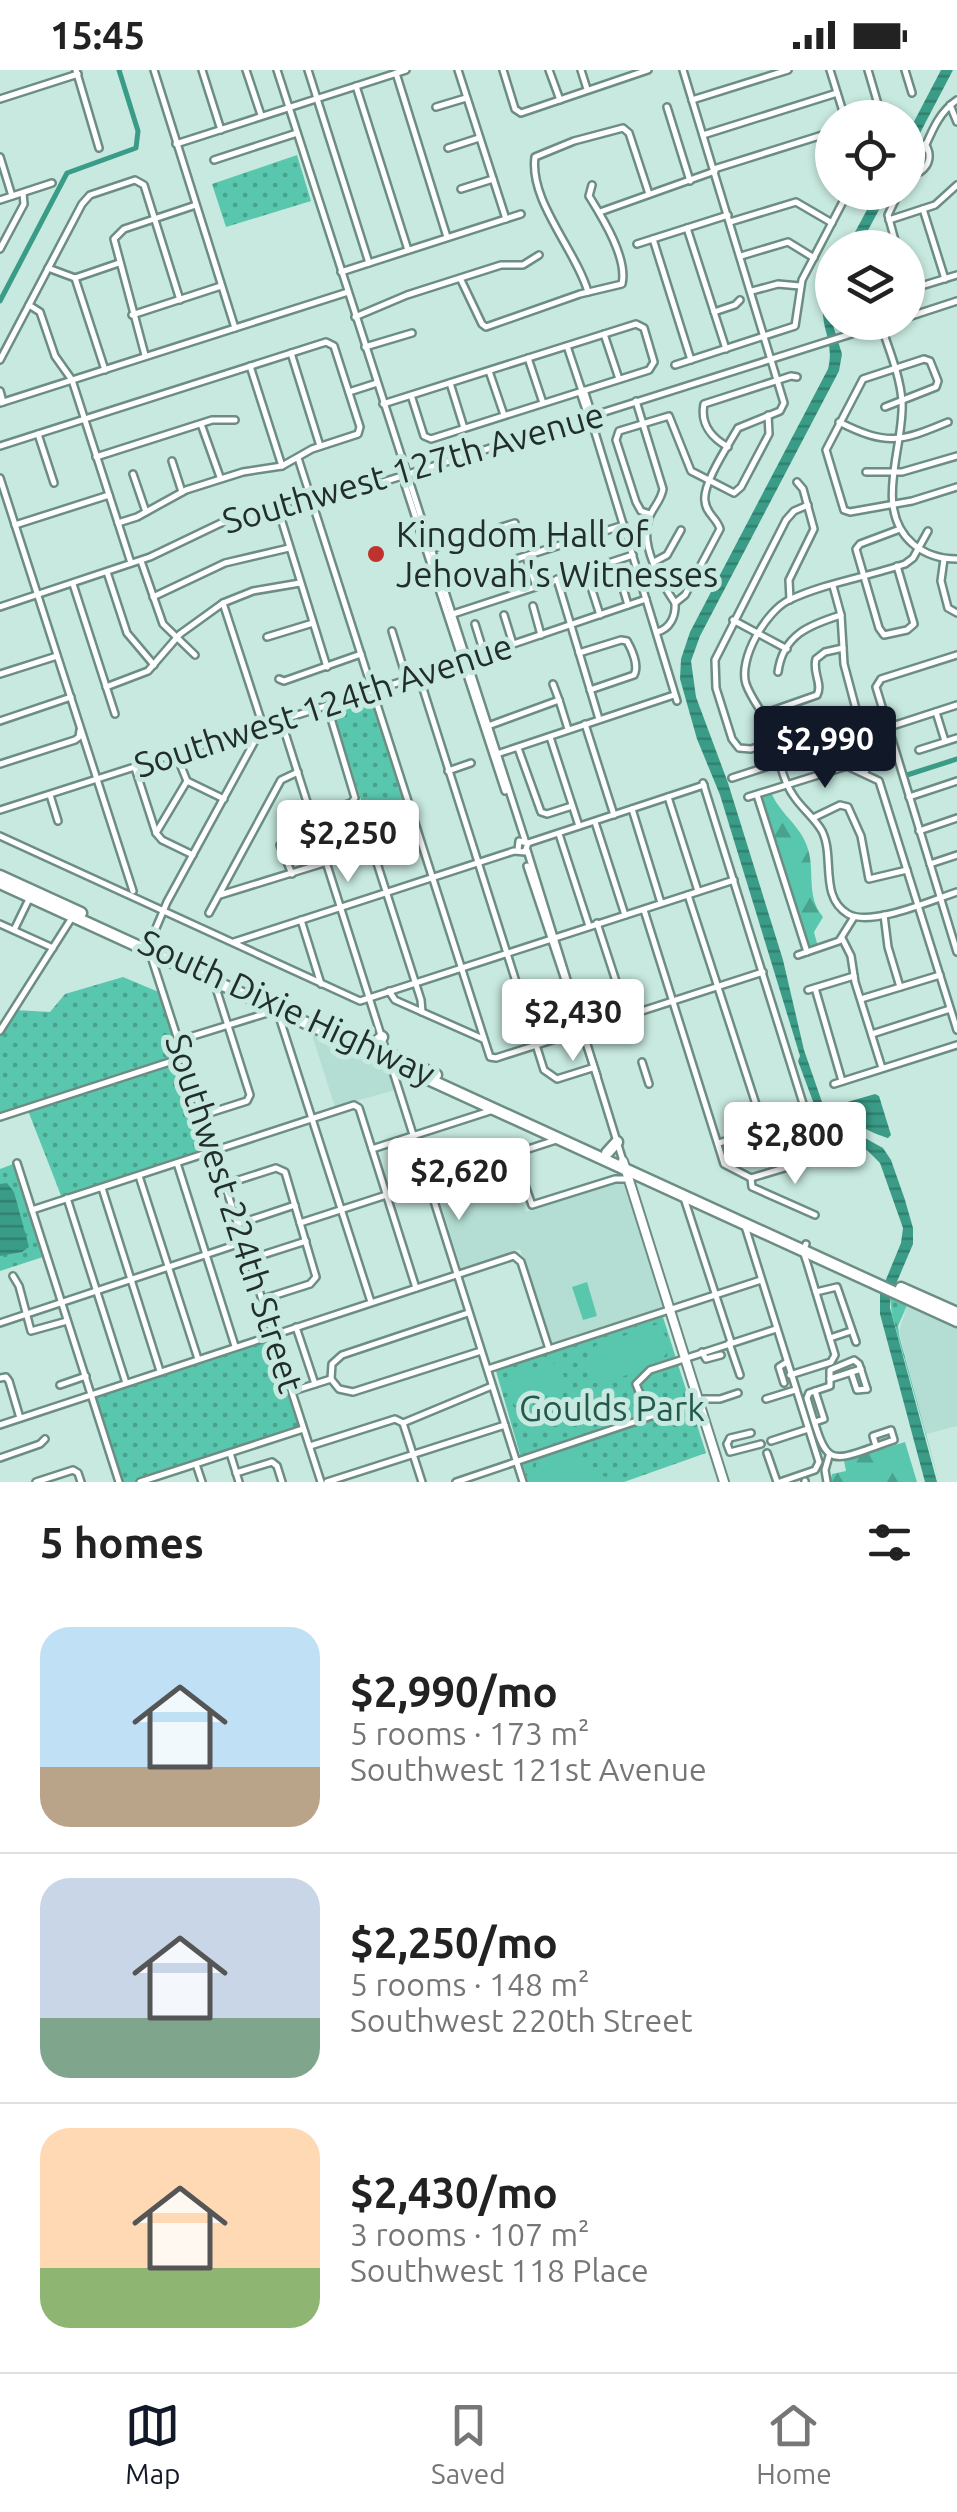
<!DOCTYPE html>
<meta charset="utf-8">
<style>
body{margin:0;font-family:Ubuntu,sans-serif;background:#f6f6f6;color:#222;height:100vh;display:flex;flex-direction:column;font-size:38px;white-space:nowrap}
*{box-sizing:border-box;margin:0}
p{font-size:32px;color:#767676}
.icon{flex:none;width:55px;height:55px;fill:none;stroke:currentColor;stroke-width:2;stroke-linecap:round;stroke-linejoin:round}
.map{position:relative;height:1412px;overflow:hidden}
.sheet{display:flex;flex-direction:column;background:#fff;flex:1}
.sheet>*{flex:none}
.fabs{position:absolute;left:815px;top:30px;display:grid;gap:20px}
.fabs a{display:grid;place-items:center;width:110px;height:110px;border-radius:50%;background:#fff;box-shadow:0 2px 8px #0004;font-size:50px}
.price{position:absolute;translate:-50% -85px;padding:0 22px;border-radius:10px;background:#fff;color:#222;font-size:32px;line-height:65px;filter:drop-shadow(0 2px 5px #0008)}
.price::after{content:'';position:absolute;left:50%;top:60px;width:30px;height:22px;margin-left:-15px;background:inherit;clip-path:polygon(0 0,100% 0,50% 100%)}
.price.current{background:#111827;color:#fff}
ul{padding:0;list-style:none}
li{display:flex;align-items:center;gap:30px;height:250px;padding:0 40px}
li+li{border-top:2px solid #e0e0e0}
li span{display:grid;place-items:center;flex:none;width:280px;height:200px;border-radius:30px;color:#555}
li>.icon{margin-inline-start:auto}
span .icon{width:120px;height:120px;fill:#fffc;stroke-width:1}
li b{font-size:42px}
h2{display:flex;justify-content:space-between;align-items:center;height:120px;padding:0 40px;font-size:42px}
.status{display:flex;justify-content:space-between;align-items:center;height:70px;padding:0 50px;background:#fff;direction:ltr}
.status svg{height:28px;fill:currentColor}
.tab-bar{display:flex;justify-content:space-around;align-items:center;height:140px;border-top:2px solid #e0e0e0;background:#fff;font-size:28px;color:#767676}
.tab-bar a{display:grid;justify-items:center;gap:5px}
.tab-bar .current{color:#111827}
.map>svg:first-child{display:block}
.built{fill:#b4ded3}
.grass{fill:url(#grass-dots)}
.forest{fill:url(#forest-firs)}
.pitch{fill:#59c7ae}
.water{fill:url(#water-rules)}
.lines{fill:none;stroke-linecap:round;stroke-linejoin:round}
.canal{stroke:#3a9c87;stroke-width:5}
.minor-casing{stroke:#6d8d84;stroke-width:10}
.major-casing{stroke:#6d8d84;stroke-width:12}
.highway-casing{stroke:#6d8d84;stroke-width:15}
.minor{stroke:#fff;stroke-width:5}
.major{stroke:#fff;stroke-width:8}
.highway{stroke:#fff;stroke-width:10}
.poi-dot{fill:#c0322d;stroke:#c7e9df;stroke-width:4}
.labels{text-anchor:middle;dominant-baseline:central;stroke-width:10;stroke-linejoin:round;paint-order:stroke}
.street-label{font-size:35px;fill:#212e2b;stroke:#c7e9df}
.poi-label{font-size:35px;fill:#212e2b;stroke:#c7e9df;text-anchor:start}
.park-label{font-size:35px;fill:#24594d;stroke:#c7e9df}
</style>
<div class="status"><b>15:45</b><svg viewBox="0 0 49 12"><path d="M0 12V9h3v3zM5 12V6h3v6zM10 12V3h3v9zM15 12V0h3v12zM26 1h20v11H26zM47 4h2v5h-2z"/></svg></div>
<div class="map">
<svg width="957" height="1412" viewBox="0 0 957 1412">
<defs>
<pattern id="grass-dots" width="8" height="8" patternUnits="userSpaceOnUse" patternTransform="scale(2.5)"><rect width="8" height="8" fill="#59c7ae"/><path d="M2 2h.1M6 6h.1" fill="none" stroke="#49a28e" stroke-width="1.8" stroke-linecap="round"/></pattern>
<pattern id="forest-firs" width="22" height="20" patternUnits="userSpaceOnUse" patternTransform="scale(2.5)"><rect width="22" height="20" fill="#59c7ae"/><path d="M5 1l3.5 6h-7zM16 11l3.5 6h-7z" fill="#49a28e"/></pattern>
<pattern id="water-rules" width="6" height="5" patternUnits="userSpaceOnUse" patternTransform="scale(2.5)"><rect width="6" height="5" fill="#3a9c87"/><path d="M0 2.5h6" fill="none" stroke="#30806f"/></pattern>
</defs>
<rect width="100%" height="100%" fill="#c7e9df"/>
<g class="built">
<path d="M311,962l76,34 8,24 -60,17z"/>
<path d="M510,1093l16,49 93,-30 5,2 40,124 -113,36 -31,-95 -59,19 -26,-82z"/>
<path d="M907,1235l50,22v99l-31,8 -27,-102z"/>
</g>
<g class="grass">
<path d="M297,85l14,46 -85,26 -14,-43z"/>
<path d="M372,626l34,110 -45,14 1,6 -40,13 -6,-21 46,-15 -30,-95z"/>
<path d="M123,907l38,16 50,154 -3,4 -146,47 -35,-90 -27,8v-83l15,-23 35,2 15,-18z"/>
<path d="M16,1093l30,93 -46,15v-102z"/>
<path d="M890,1228l17,7 -9,21 1,9 40,147 -47,-167z"/>
<path d="M663,1247l43,136 -82,29h-96l-32,-111z"/>
<path d="M270,1268l29,89 -165,55h-13l-25,-86z"/>
</g>
<g class="forest">
<path d="M771,722c8,21 29,33 36,54 9,25 -2,49 16,71l-9,15 4,15 -7,2 -4,-3 -46,-146 1,-5z"/>
<path d="M905,1372l12,40h-87l2,-8 14,-3 -2,-10z"/>
</g>
<g class="pitch">
<path d="M587,1212l10,34 -14,4 -11,-33z"/>
<path d="M661,1253l1,3 -4,3c41,30 -44,54 -59,49 -9,-4 -11,-11 -12,-20l8,-12z"/>
<path d="M559,1292l9,27 -53,17 -9,-27z"/>
<path d="M628,1328l5,17 -33,10 -5,-16z"/>
<path d="M573,1377l9,21 38,14h-86l3,-23z"/>
</g>
<g class="water">
<path d="M941,0h12l-45,86v-23z"/>
<path d="M876,123h12l-29,54h-12z"/>
<path d="M832,206v46l10,32 -3,17 -139,265 -9,25 5,36 32,86 55,177 21,90 20,58 10,13 49,27 8,12 14,40 8,28v16l-23,54v10l47,174h-12l-45,-168v-20l21,-51 2,-15 -23,-65 -12,-12 -47,-28 -23,-62 2,-5 -80,-261 -23,-56 -17,-60 1,-20 9,-27 138,-263c9,-35 -19,-48 4,-93z"/>
<path d="M875,1024l4,2 12,39 -3,3c-17,-5 -42,-17 -51,-33z"/>
<path d="M7,1113l7,9 15,55 -7,5 -22,4v-72z"/>
</g>
<g class="lines">
<g class="canal">
<path d="M0,231l67,-128 69,-25 2,-17 -19,-61"/>
<path d="M907,705l50,-16"/>
</g>
<g class="minor-casing">
<g id="minor">
<path d="M76,0l23,78"/>
<path d="M154,0l81,258"/>
<path d="M202,0l19,60"/>
<path d="M246,0l15,45"/>
<path d="M277,0l248,770"/>
<path d="M308,0l61,193"/>
<path d="M458,0l48,149"/>
<path d="M503,0l12,39 6,4 127,-43"/>
<path d="M549,0l11,30"/>
<path d="M581,0l6,19"/>
<path d="M830,0l15,48"/>
<path d="M868,0l14,48"/>
<path d="M905,0l7,23"/>
<path d="M396,3l51,164"/>
<path d="M356,16l52,164"/>
<path d="M0,29l78,-25"/>
<path d="M692,30l96,-30"/>
<path d="M950,35l7,17"/>
<path d="M436,37l30,-9"/>
<path d="M667,37l23,74"/>
<path d="M703,65l134,-42"/>
<path d="M176,74l230,-74"/>
<path d="M448,78l31,-10"/>
<path d="M0,87l12,39"/>
<path d="M214,90l83,-27"/>
<path d="M714,99l118,-37"/>
<path d="M911,103l9,-1c10,-7 12,-18 5,-28"/>
<path d="M908,107c20,-24 21,-58 49,-77"/>
<path d="M461,119l32,-10"/>
<path d="M0,130l52,-17"/>
<path d="M923,139l22,70"/>
<path d="M600,142l115,-41"/>
<path d="M889,150l46,-15 22,-20"/>
<path d="M730,152l66,-20 36,21"/>
<path d="M687,158l39,121"/>
<path d="M653,169l38,121"/>
<path d="M637,174l91,-29"/>
<path d="M897,178l-9,-33 11,-23"/>
<path d="M0,179l24,-45 -1,-11"/>
<path d="M741,186l47,-14 26,16"/>
<path d="M48,198l27,10"/>
<path d="M341,202l180,-58"/>
<path d="M75,208l30,92"/>
<path d="M75,208l44,-15"/>
<path d="M461,210l21,44 4,3 94,-33 42,-10c6,-26 -20,-67 -33,-88l3,-11"/>
<path d="M908,215l9,29"/>
<path d="M908,220l49,-15"/>
<path d="M752,221l26,-7 22,2"/>
<path d="M588,222c-12,-42 -59,-91 -53,-135l39,-16 49,-13 6,5 20,61"/>
<path d="M29,235l11,7 15,44 17,24 59,183"/>
<path d="M714,242l21,-7 5,-5"/>
<path d="M132,245l89,-29"/>
<path d="M355,247l52,-22 94,-30h22l16,-10"/>
<path d="M908,247l49,-16"/>
<path d="M881,255c8,25 19,50 21,76 3,45 -30,108 11,143 13,11 28,15 44,15"/>
<path d="M604,264l15,45"/>
<path d="M567,276l15,45"/>
<path d="M365,277l47,-14"/>
<path d="M291,283l29,93"/>
<path d="M145,285l-31,-116 10,-10 72,-24"/>
<path d="M528,288l15,45"/>
<path d="M0,290l82,-156 8,-9 45,-15 9,5 36,115"/>
<path d="M675,295l120,-39 7,-46 46,-88"/>
<path d="M250,296l32,100"/>
<path d="M489,301l15,44"/>
<path d="M450,313l14,45"/>
<path d="M584,320l8,25"/>
<path d="M0,321l3,11"/>
<path d="M349,322l28,-9"/>
<path d="M580,322l8,24"/>
<path d="M636,331l27,88c-2,12 -10,18 -14,29 -10,27 12,64 26,85"/>
<path d="M0,333l348,-111"/>
<path d="M383,334l253,-80 8,4 10,34 -5,8 -218,69 -7,-3 -13,-41"/>
<path d="M885,337l51,-20 2,-6 -8,-20 -6,-2 -61,20 -37,71 18,60 6,2 62,-11 45,-14"/>
<path d="M590,346l87,285"/>
<path d="M839,352c48,24 61,20 109,0"/>
<path d="M201,354l19,53"/>
<path d="M38,364l16,49"/>
<path d="M0,376l326,-104 8,4 26,81 -2,7 -46,15 -30,17 -39,6 -57,18 -49,27 -19,6"/>
<path d="M728,377c-16,-9 -28,-23 -24,-43l87,-28 6,1"/>
<path d="M96,387l116,-37h23"/>
<path d="M298,388l192,599 6,1 267,-86"/>
<path d="M172,391l10,31"/>
<path d="M866,402h36l55,-16"/>
<path d="M133,404l13,38"/>
<path d="M0,408l133,413"/>
<path d="M407,411l-2,4 100,306"/>
<path d="M808,435l-14,6 -8,9 -71,140 1,28 16,51 7,9 12,1 106,-36 -13,-49 -3,-49 -8,-29"/>
<path d="M279,442l48,155"/>
<path d="M650,444l-9,-3 -5,-9 -20,-62 3,-9 50,-15 22,55 43,22 7,-6 28,-53 -1,-19"/>
<path d="M15,455l94,-30"/>
<path d="M928,461l-15,27 -8,6c-38,13 -80,19 -116,36 -23,11 -51,59 -43,84 6,17 19,30 25,47 7,20 10,47 22,64 8,13 21,22 29,36 13,26 -3,66 26,83 23,13 84,-14 109,-22"/>
<path d="M431,479l84,-26"/>
<path d="M526,486l10,30"/>
<path d="M516,489l108,-34"/>
<path d="M944,489l-3,22 7,27 9,5"/>
<path d="M141,491l22,63 32,31"/>
<path d="M654,492l13,-7 14,-25"/>
<path d="M897,496l17,58 -7,6 -23,5 -5,-7 -23,-79 4,-5 40,-15"/>
<path d="M107,502l20,61 27,32"/>
<path d="M620,508l8,27"/>
<path d="M557,509l42,140"/>
<path d="M73,514l42,130"/>
<path d="M591,517l9,28"/>
<path d="M153,527l72,-34 64,-15"/>
<path d="M790,530l-1,-20 25,-51 -11,-40 -6,-7"/>
<path d="M223,533l40,123"/>
<path d="M533,536l8,29"/>
<path d="M0,537l150,-50 71,-34 86,-17 582,-184"/>
<path d="M450,545l183,-60"/>
<path d="M504,545l9,29"/>
<path d="M733,550l54,29"/>
<path d="M475,554l9,29"/>
<path d="M392,561l15,49"/>
<path d="M657,562c13,-3 19,-16 18,-29l10,-8 35,-66c-3,-11 -14,-15 -15,-28 -3,-17 24,-57 33,-73l42,-17 4,-8 -101,-333"/>
<path d="M267,567l46,-14"/>
<path d="M579,583l42,-13 6,1c5,9 12,25 7,34l-44,15"/>
<path d="M957,585l-76,24 -5,8 81,265"/>
<path d="M778,602c5,-37 31,-47 63,-57"/>
<path d="M0,604l57,-18"/>
<path d="M419,606l125,394 13,9 35,-11"/>
<path d="M279,609l5,2 77,-27"/>
<path d="M553,614l6,16"/>
<path d="M106,617l42,-16 32,-37 43,-31 30,-12 47,-8"/>
<path d="M936,642l9,29"/>
<path d="M763,644l54,-19c6,-11 -5,-23 -1,-36l9,-7 18,-4"/>
<path d="M281,650l105,331"/>
<path d="M0,651l71,-24"/>
<path d="M585,654l29,91"/>
<path d="M263,656l-96,176 -19,45 173,535"/>
<path d="M488,656l71,-26 9,29"/>
<path d="M550,667l29,89"/>
<path d="M518,678l23,64 6,2 25,-8"/>
<path d="M919,680l38,-12"/>
<path d="M176,684l11,27 37,18"/>
<path d="M497,684l177,-59"/>
<path d="M0,694l75,-24 4,-3 1,-7"/>
<path d="M135,698l21,65 6,7 31,15"/>
<path d="M448,701l23,-8"/>
<path d="M865,702l7,-14"/>
<path d="M732,708l225,-73"/>
<path d="M703,713l117,375"/>
<path d="M50,725l8,26"/>
<path d="M757,725l50,157"/>
<path d="M668,727l30,94"/>
<path d="M748,727l99,-31 32,15 78,249"/>
<path d="M909,727l48,-16"/>
<path d="M632,739l29,94"/>
<path d="M0,740l419,-134 227,-77"/>
<path d="M312,746l39,-13 4,-5 -28,-93"/>
<path d="M813,748l27,-13 8,2 13,29 8,43 38,-9"/>
<path d="M595,752l30,93"/>
<path d="M368,753l-1,9 54,168 1,12"/>
<path d="M919,761l38,-13"/>
<path d="M156,763l31,-52"/>
<path d="M559,764l30,92"/>
<path d="M0,766l360,165 374,-121"/>
<path d="M528,773l176,-58"/>
<path d="M280,775l12,29"/>
<path d="M527,780l96,311"/>
<path d="M930,794l27,-9"/>
<path d="M527,796l70,210"/>
<path d="M220,825l107,-33"/>
<path d="M688,825l76,234"/>
<path d="M644,840l80,254 27,14"/>
<path d="M209,843l72,-133 17,-8"/>
<path d="M884,845l4,32 12,40"/>
<path d="M301,850l20,64"/>
<path d="M597,853l30,92"/>
<path d="M0,854l53,24"/>
<path d="M14,860l16,-33"/>
<path d="M842,868l9,18 4,26 27,86"/>
<path d="M234,872l280,-91 11,1 3,-9 -9,-2 -1,9"/>
<path d="M798,885l41,-14 15,-24"/>
<path d="M815,918l27,93"/>
<path d="M808,920l46,-14"/>
<path d="M389,921l6,9 88,39"/>
<path d="M861,929l79,-24"/>
<path d="M0,961l73,-115"/>
<path d="M872,964l78,-25"/>
<path d="M180,970l97,-30 94,292"/>
<path d="M390,992l133,420"/>
<path d="M642,992l7,22"/>
<path d="M834,1014l123,-39"/>
<path d="M203,1045l44,-14 3,-6 -34,-107"/>
<path d="M0,1047l185,-60"/>
<path d="M719,1073l88,-28"/>
<path d="M372,1079l121,-39"/>
<path d="M514,1084l18,51 83,-26h12"/>
<path d="M17,1093l102,319"/>
<path d="M177,1093l58,183"/>
<path d="M139,1106l59,183"/>
<path d="M751,1108l97,-29"/>
<path d="M751,1108l1,9 63,28"/>
<path d="M226,1114l50,-16 9,4 31,105 -6,7 -47,15"/>
<path d="M102,1118l58,183"/>
<path d="M67,1128l59,185"/>
<path d="M684,1128l47,144"/>
<path d="M32,1140l322,-105 5,3 57,180"/>
<path d="M300,1153l256,-83"/>
<path d="M744,1153l75,239 -4,8 -35,12"/>
<path d="M238,1154l57,-19"/>
<path d="M250,1189l56,-18"/>
<path d="M13,1206l6,10 12,45 36,-10"/>
<path d="M816,1222l21,-5 19,55"/>
<path d="M0,1253l244,-81"/>
<path d="M296,1257l19,57"/>
<path d="M830,1268l21,-7"/>
<path d="M729,1273l11,32"/>
<path d="M702,1282l4,7 15,-4"/>
<path d="M488,1299l273,-89"/>
<path d="M851,1302l6,18 10,-1"/>
<path d="M790,1305l41,-13 4,-7 -28,-92 -4,-12 3,-7"/>
<path d="M0,1308l6,-1 3,4 11,37"/>
<path d="M331,1309l1,-15 10,-9 126,-42"/>
<path d="M331,1309l8,10 14,3 128,-41"/>
<path d="M830,1309l31,-10"/>
<path d="M784,1313l-5,-16 8,-5"/>
<path d="M60,1315l26,-9"/>
<path d="M867,1319l-8,-25 -5,-4 -24,10v16l-21,7 -2,5c22,73 17,66 87,42l-3,-10 -18,6 3,10"/>
<path d="M293,1321l38,-12"/>
<path d="M766,1329l29,-9"/>
<path d="M649,1346l-13,-32 14,-14 126,-41"/>
<path d="M815,1352l9,-3 -9,-28"/>
<path d="M403,1353l19,59"/>
<path d="M0,1355l514,-169 7,6 28,87"/>
<path d="M751,1363l-21,5 -3,6 3,8 31,-8"/>
<path d="M771,1371l37,-12"/>
<path d="M310,1376l85,-27 8,4 89,-37"/>
<path d="M230,1383l9,29"/>
<path d="M767,1383l10,29"/>
<path d="M0,1388l40,-14 5,-5"/>
<path d="M196,1394l6,18"/>
<path d="M236,1403l36,-11 5,4 5,16"/>
<path d="M805,1411v1"/>
<path d="M36,1412l37,-12 5,3 3,9"/>
<path d="M140,1412l163,-53"/>
<path d="M327,1412l178,-57"/>
<path d="M456,1412l246,-83h18l18,-6"/>
<path d="M827,1412l-2,-12 4,-14"/>
</g>
</g>
<g class="major-casing">
<path id="major" d="M623,1091l101,321"/>
</g>
<g class="highway-casing">
<g id="highway">
<path d="M0,806l81,37"/>
<path d="M0,813l957,438"/>
<path d="M372,976l10,-9"/>
<path d="M387,983l49,22"/>
<path d="M607,1083l10,-11"/>
<path d="M901,1218l56,25"/>
</g>
</g>
<use href="#minor" class="minor"/>
<use href="#major" class="major"/>
<use href="#highway" class="highway"/>
</g>
<circle class="poi-dot" cx="376" cy="484" r="10"/>
<g class="labels">
<g class="street-label">
<text transform="translate(413 397) rotate(-16)">Southwest 127th Avenue</text>
<text transform="translate(323 635) rotate(-18)">Southwest 124th Avenue</text>
<text transform="translate(287 937) rotate(25)">South Dixie Highway</text>
<text transform="translate(235 1143) rotate(72)">Southwest 224th Street</text>
</g>
<g class="poi-label">
<text x="396" y="464">Kingdom Hall of<tspan x="396" dy="40">Jehovah's Witnesses</tspan></text>
</g>
<g class="park-label">
<text x="612" y="1338">Goulds Park</text>
</g>
</g>
</svg>
<div class="fabs">
<a><svg class="icon" aria-label="locate" viewBox="0 0 24 24"><circle cx="12" cy="12" r="6"/><path d="M12 2v4M12 18v4M2 12h4M18 12h4"/></svg></a>
<a><svg class="icon" aria-label="layers" viewBox="0 0 24 24"><path d="M12 4l9 5-9 5-9-5zM3 14l9 5 9-5"/></svg></a>
</div>
<b class="price current" style="left:825px;top:721px">$2,990</b>
<b class="price" style="left:348px;top:815px">$2,250</b>
<b class="price" style="left:573px;top:994px">$2,430</b>
<b class="price" style="left:795px;top:1117px">$2,800</b>
<b class="price" style="left:459px;top:1153px">$2,620</b>
</div>
<section class="sheet">
<h2>5 homes<svg class="icon" aria-label="filters" viewBox="0 0 24 24"><path d="M4 7h16M4 17h16"/><circle cx="9" cy="7" r="2"/><circle cx="15" cy="17" r="2"/></svg></h2>
<ul>
<li><span style="background:linear-gradient(#bfe0f5 70%,#b9a48a 0)"><svg class="icon" aria-label="home" viewBox="0 0 24 24"><path d="M3 11l9-7 9 7M6 9v11h12V9"/></svg></span><div><b>$2,990/mo</b><p>5 rooms · 173 m²</p><p>Southwest 121st Avenue</p></div></li>
<li><span style="background:linear-gradient(#c9d6e8 70%,#7fa58c 0)"><svg class="icon" aria-label="home" viewBox="0 0 24 24"><path d="M3 11l9-7 9 7M6 9v11h12V9"/></svg></span><div><b>$2,250/mo</b><p>5 rooms · 148 m²</p><p>Southwest 220th Street</p></div></li>
<li><span style="background:linear-gradient(#ffd9b3 70%,#8fb573 0)"><svg class="icon" aria-label="home" viewBox="0 0 24 24"><path d="M3 11l9-7 9 7M6 9v11h12V9"/></svg></span><div><b>$2,430/mo</b><p>3 rooms · 107 m²</p><p>Southwest 118 Place</p></div></li>
</ul>
</section>
<nav class="tab-bar">
<a class="current"><svg class="icon" aria-label="map" viewBox="0 0 24 24"><path d="M3 6l6-2 6 2 6-2v14l-6 2-6-2-6 2zM9 4v14M15 6v14"/></svg>Map</a>
<a><svg class="icon" aria-label="saved" viewBox="0 0 24 24"><path d="M7 4h10v16l-5-4-5 4z"/></svg>Saved</a>
<a><svg class="icon" aria-label="home" viewBox="0 0 24 24"><path d="M3 11l9-7 9 7M6 9v11h12V9"/></svg>Home</a>
</nav>
